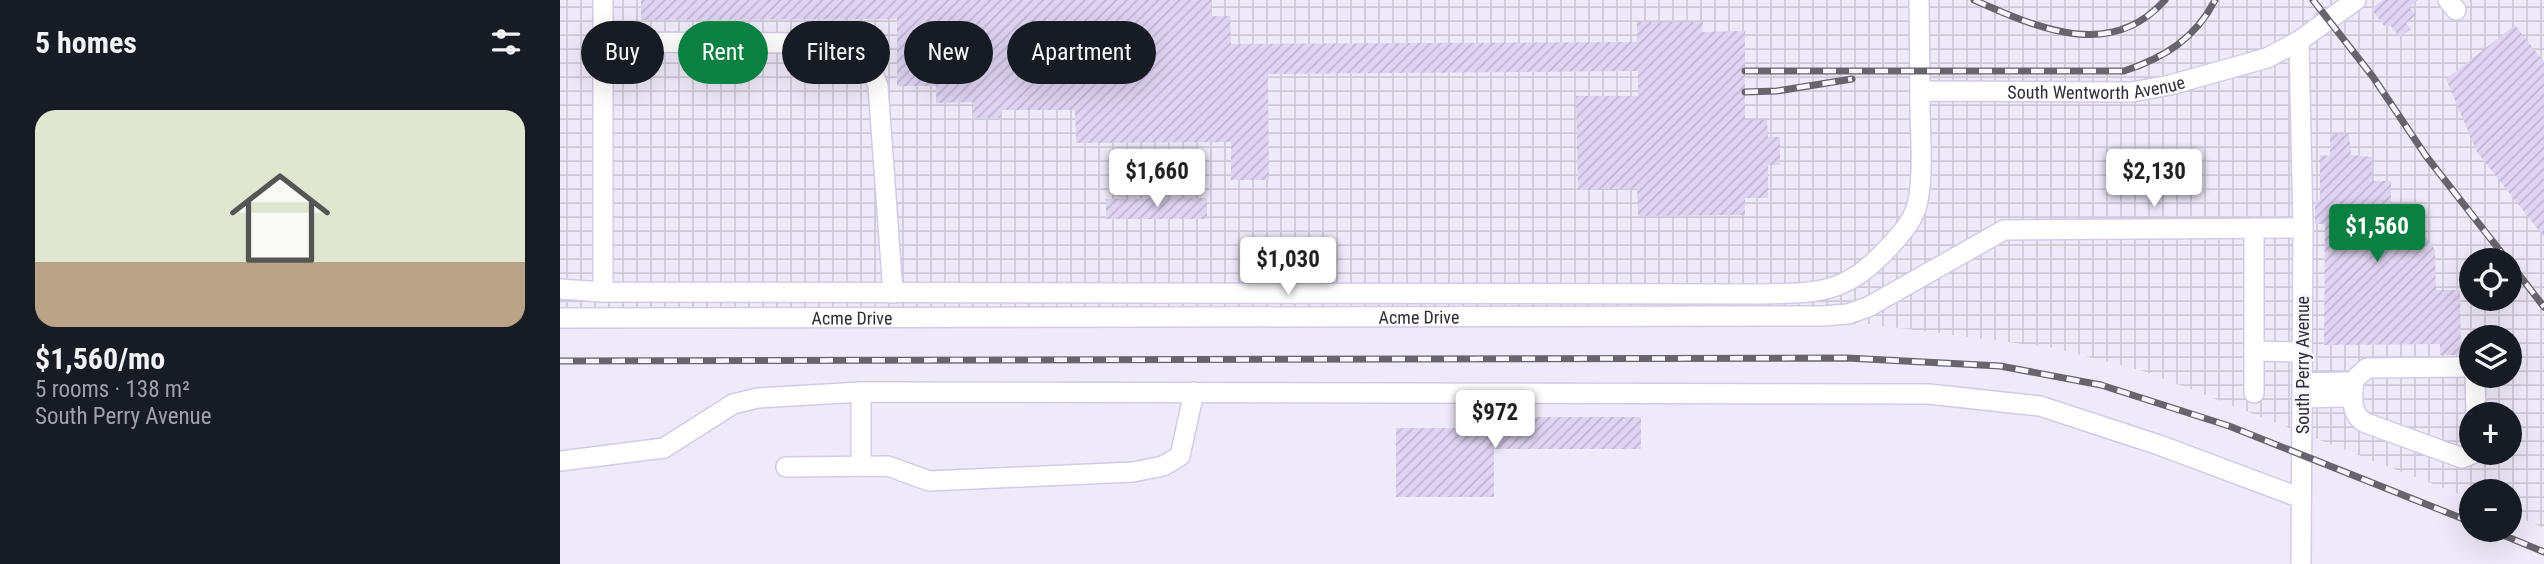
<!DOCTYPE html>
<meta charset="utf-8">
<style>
body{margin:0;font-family:"Roboto Condensed",sans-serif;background:#20242c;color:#f1f3f6;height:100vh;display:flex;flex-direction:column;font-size:26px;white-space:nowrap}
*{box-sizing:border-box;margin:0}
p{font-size:23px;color:#9ea1a6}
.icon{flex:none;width:38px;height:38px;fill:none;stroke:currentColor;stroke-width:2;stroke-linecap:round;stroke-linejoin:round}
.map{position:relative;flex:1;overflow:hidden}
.sheet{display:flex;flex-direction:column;background:#171b24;width:560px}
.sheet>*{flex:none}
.top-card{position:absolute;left:21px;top:21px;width:665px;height:63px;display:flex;gap:14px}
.tools{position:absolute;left:1899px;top:248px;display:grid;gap:14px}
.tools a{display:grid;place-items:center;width:63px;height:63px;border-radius:50%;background:#171b24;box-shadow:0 7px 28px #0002;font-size:35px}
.price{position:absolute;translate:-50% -60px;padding:0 16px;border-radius:7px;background:#fff;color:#222;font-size:23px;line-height:46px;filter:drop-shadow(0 2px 4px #0008)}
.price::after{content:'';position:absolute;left:50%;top:42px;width:21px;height:16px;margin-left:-10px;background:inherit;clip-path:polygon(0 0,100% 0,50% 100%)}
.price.current{background:#0b8043;color:#fff}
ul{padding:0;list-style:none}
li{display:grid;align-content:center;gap:14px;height:371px;padding:0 35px}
li span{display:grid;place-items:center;height:217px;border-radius:21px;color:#555}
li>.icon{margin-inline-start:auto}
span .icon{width:126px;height:126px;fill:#fffc;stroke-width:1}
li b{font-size:30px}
h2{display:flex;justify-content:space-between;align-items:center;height:84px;padding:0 35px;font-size:30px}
.chip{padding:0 24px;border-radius:32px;background:#171b24;box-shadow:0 7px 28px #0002;font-size:24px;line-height:63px}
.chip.current{background:#0b8043;color:#fff}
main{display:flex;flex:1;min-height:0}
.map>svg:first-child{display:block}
.built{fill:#efeaf9}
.industrial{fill:url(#industrial-grid);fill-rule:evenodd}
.building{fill:url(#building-hatch)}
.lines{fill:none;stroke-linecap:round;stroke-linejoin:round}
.minor-casing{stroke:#d5c9e8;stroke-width:22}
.minor{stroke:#fff;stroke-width:19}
.rail-casing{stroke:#67646e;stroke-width:7}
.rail{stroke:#f8f6fd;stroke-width:4.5;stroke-dasharray:13;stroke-linecap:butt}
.labels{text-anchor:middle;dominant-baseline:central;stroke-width:5;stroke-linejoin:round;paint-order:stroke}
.street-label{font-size:18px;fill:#302c38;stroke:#f8f6fd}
</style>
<main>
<section class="sheet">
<h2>5 homes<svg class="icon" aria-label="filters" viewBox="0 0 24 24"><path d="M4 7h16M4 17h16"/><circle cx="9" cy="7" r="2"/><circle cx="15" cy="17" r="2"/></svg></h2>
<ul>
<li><span style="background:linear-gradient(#dfe7d0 70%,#b9a48a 0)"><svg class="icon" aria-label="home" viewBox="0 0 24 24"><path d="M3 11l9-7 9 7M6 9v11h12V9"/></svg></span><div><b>$1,560/mo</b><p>5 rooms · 138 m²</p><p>South Perry Avenue</p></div></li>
</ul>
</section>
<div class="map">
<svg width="1984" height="564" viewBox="0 0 1984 564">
<defs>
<pattern id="industrial-grid" width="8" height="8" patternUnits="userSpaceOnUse" patternTransform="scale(1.75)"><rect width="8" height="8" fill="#efeaf9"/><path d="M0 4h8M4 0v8" fill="none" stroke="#cdc9d6"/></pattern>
<pattern id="building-hatch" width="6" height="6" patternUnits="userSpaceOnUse" patternTransform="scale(1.75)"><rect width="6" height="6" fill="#dfd4f3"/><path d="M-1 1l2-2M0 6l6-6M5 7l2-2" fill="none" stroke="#c0b6d1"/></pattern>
</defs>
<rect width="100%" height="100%" fill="#f8f6fd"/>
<path class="built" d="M1308,324l186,24 92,24 325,127v31h39v-16l34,14v36h-1984v-238z"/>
<path class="industrial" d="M0,0h1984v528l-34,-14v-22h-39v7l-325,-127 -92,-24 -186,-24 -1308,2zM1911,261h39v38h-39zM1911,338h39v38h-39zM1911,415h39v38h-39z"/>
<g class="building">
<path d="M81,0h570v16h19l1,28 406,-2v-20h66l-1,10 43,-1v89h22l1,17h12v28h-12v33h-23v17l-107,1 -1,-28 -59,2 -2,-94h62v-25l-370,3 1,106h-38v-38l-155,1 -1,-33h-74v8h-28v-16l-37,1v-17h-39v-67l-256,1z"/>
<path d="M1823,0h35l-9,7 7,8 -10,8 5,6 -11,8 -10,-12 -4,3 -15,-19z"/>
<path d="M1955,25l29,37v175l-67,-85 -31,-73z"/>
<path d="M1770,134h19l2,21 21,2v24h19v48h29l15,21 1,40h24l1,65h-21v-11l-116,1 1,-121h-10v-23l5,-1v-45l10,1z"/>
<path d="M647,198v21h-101v-20z"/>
<path d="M934,417h147v32h-147v48h-98v-69h98z"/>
</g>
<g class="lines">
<g class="minor-casing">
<g id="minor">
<path d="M43,0v292"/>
<path d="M1359,0l1,91"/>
<path d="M1888,0l8,10"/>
<path d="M1739,41l4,187 -2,336"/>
<path d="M43,42l253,1 10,14 12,29 15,207"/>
<path d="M1694,228v165"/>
<path id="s1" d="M0,289l43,3 1158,2c62,-1 86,-1 130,-49 10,-11 22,-24 26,-40 8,-32 2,-80 3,-114l212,1 38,-7 97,-27 32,-17 57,-41"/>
<path id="s2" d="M0,318l1263,-2 25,-2 20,-7 136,-77 299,-2"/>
<path d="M1694,351l48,1"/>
<path d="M1911,367l-104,1 -13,12c-2,15 -4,36 12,43l96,35 13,-5"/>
<path d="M1915,376l1,39"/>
<path d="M301,392v74"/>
<path d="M1742,398l43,-1 8,-9 -8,-6 -43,1"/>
<path d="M0,461l104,-13 69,-44 25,-6 103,-6 1067,2 112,12 119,39 142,53"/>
<path d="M226,467l102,-1 41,15 204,-9 30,-6 17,-10 14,-64"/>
</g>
</g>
<use href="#minor" class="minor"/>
<g class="rail-casing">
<g id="rail">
<path d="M1414,0c62,27 136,62 191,0"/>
<path d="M1753,0l60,77 53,79 82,105"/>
<path d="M1185,71h379c40,-13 72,-33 91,-71"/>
<path d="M1185,92l32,-1 75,-12"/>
<path d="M1950,263l34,44"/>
<path d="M0,361l1287,-3 153,8 101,19 128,41 242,96"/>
<path d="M1931,530l53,22"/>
</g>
</g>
<use href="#rail" class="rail"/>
</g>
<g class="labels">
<g class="street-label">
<text stroke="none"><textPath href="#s1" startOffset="1685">South Wentworth Avenue</textPath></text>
<text stroke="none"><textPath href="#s2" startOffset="859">Acme Drive</textPath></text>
<text stroke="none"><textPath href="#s2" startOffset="292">Acme Drive</textPath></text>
<text transform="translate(1742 365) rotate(-90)">South Perry Avenue</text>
</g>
</g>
</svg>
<div class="tools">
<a><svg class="icon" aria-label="locate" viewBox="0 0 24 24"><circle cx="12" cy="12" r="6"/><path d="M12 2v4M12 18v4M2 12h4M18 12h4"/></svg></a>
<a><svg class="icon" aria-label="layers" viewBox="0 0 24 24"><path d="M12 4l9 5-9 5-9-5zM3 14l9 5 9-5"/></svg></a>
<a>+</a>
<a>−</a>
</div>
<b class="price" style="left:597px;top:209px">$1,660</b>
<b class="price" style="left:1594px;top:209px">$2,130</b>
<b class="price current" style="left:1817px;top:264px">$1,560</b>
<b class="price" style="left:728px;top:297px">$1,030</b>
<b class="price" style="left:935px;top:450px">$972</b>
<div class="top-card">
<a class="chip">Buy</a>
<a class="chip current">Rent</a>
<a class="chip">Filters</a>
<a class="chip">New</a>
<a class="chip">Apartment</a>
</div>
</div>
</main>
